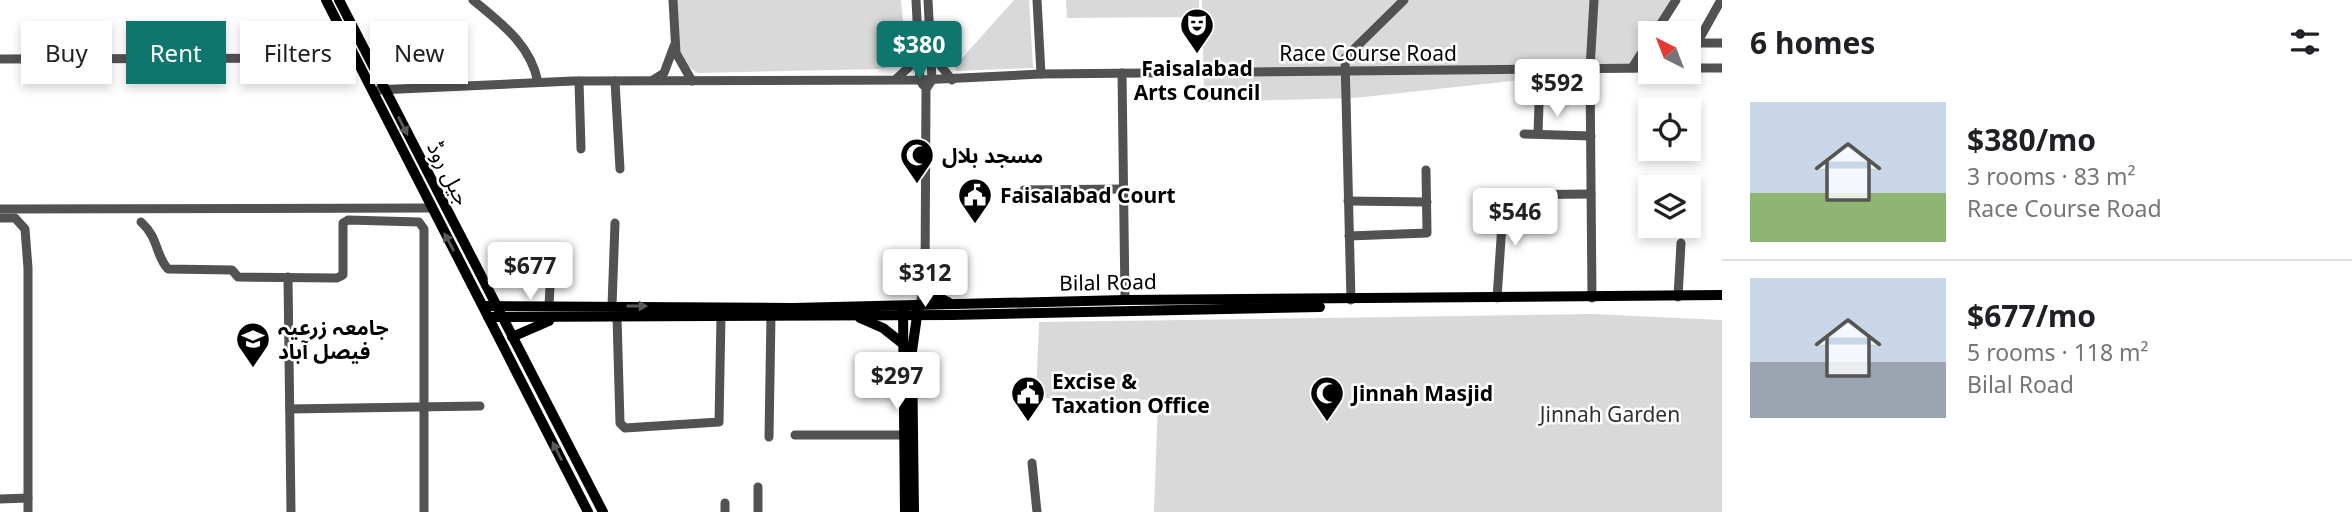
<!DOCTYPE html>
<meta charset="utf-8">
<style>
body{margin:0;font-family:"Noto Sans","Noto Sans Arabic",sans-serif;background:#f2f2f2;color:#202124;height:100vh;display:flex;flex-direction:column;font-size:26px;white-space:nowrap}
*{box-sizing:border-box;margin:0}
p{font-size:23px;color:#757577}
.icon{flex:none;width:38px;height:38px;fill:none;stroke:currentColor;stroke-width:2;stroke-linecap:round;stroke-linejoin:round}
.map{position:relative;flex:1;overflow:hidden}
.sheet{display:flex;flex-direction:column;background:#fff;width:630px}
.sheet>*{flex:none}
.guide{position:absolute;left:21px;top:21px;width:665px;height:63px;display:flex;gap:14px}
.needle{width:46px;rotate:318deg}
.controls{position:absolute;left:1638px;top:21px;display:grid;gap:14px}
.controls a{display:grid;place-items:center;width:63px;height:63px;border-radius:0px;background:#fff;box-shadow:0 4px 10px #0003;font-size:35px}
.price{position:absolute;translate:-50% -60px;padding:0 16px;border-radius:7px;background:#fff;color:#222;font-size:23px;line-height:46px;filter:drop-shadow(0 2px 4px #0008)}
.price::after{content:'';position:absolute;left:50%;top:42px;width:21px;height:16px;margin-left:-10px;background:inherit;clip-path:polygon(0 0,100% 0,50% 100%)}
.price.current{background:#0f766e;color:#fff}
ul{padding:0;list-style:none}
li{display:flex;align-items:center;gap:21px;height:175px;padding:0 28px}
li+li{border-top:2px solid #e0e0e0}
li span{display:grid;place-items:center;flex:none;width:196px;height:140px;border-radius:0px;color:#555}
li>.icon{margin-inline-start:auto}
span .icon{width:84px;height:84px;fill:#fffc;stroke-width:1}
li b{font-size:30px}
h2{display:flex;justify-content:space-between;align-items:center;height:84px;padding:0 28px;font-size:30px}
.chip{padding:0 24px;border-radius:0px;background:#fff;box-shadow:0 4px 10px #0003;font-size:24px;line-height:63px}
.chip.current{background:#0f766e;color:#fff}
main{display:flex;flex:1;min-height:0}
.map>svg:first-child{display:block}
.green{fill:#d9d9d9}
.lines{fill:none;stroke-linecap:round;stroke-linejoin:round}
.minor{stroke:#525252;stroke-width:9}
.major{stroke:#000;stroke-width:10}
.oneway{fill:#595959}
.labels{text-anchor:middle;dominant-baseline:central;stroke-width:5;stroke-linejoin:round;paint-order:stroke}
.street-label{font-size:21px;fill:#000;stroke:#fff}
.poi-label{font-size:21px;font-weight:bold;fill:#000;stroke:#fff;text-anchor:start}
.park-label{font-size:21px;fill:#303030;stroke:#fff}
</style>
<main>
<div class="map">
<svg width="1722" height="512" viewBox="0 0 1722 512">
<rect width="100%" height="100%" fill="#fff"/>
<g class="green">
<path d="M677,0h224l5,58 -6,7 -20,4 -182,4c-28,-16 -21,-44 -21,-73z"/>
<path d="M1014,0h15l4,68 -77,3 -1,-5z"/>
<path d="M1066,0h133v17l-132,1z"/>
<path d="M1202,0h474l-21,33h-5v7l-18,28 -278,30 -150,4z"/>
<path d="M1592,314l130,6v192h-568l4,-112 -122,-2 3,-76z"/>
</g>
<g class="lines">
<g class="minor">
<path d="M473,0c29,24 57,44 65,82"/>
<path d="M673,0l3,53 16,28"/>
<path d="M916,0l4,80 3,5"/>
<path d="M1037,0l4,74"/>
<path d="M1655,33l21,-33"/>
<path d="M1689,43h33"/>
<path d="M1697,43l24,-43"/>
<path d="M933,56l19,24"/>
<path d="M0,59l329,-1"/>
<path d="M1632,68l18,-28"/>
<path d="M1689,68h33"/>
<path d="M1122,73l3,227"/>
<path d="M896,79l25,-23"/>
<path d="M653,80l11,-7 10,-27"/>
<path d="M579,81l2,68"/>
<path d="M615,81l5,88"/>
<path d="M378,90l195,-9 347,-1 121,-6 609,-6"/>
<path d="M1538,133l1,-29"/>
<path d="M1524,134l67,2"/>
<path d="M1024,190l100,-1"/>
<path d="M1348,201l79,1"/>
<path d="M0,209l430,-1"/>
<path d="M0,218h15l10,11 3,39v244"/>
<path d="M141,222c18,16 14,33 27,47l64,1 6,7 99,1 6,-3v-52l5,-3 71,2 5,7v283"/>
<path d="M1349,236l78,-3 -1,-63"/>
<path d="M288,277l3,235"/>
<path d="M1678,297l3,-54"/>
<path d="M1497,298l7,-103 87,-1"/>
<path d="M1592,298l-2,-229 4,-69"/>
<path d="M1351,300l-6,-242 59,-58"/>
<path d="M920,304l5,-22 1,-193 6,-9 -4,-80"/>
<path d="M549,306l3,-59"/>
<path d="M612,306l3,-83"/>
<path d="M617,317l3,106 5,5 94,-6 2,-106"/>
<path d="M290,409l190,-3"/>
<path d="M795,435h110"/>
<path d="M769,437l2,-122"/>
<path d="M1032,463l5,49"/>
<path d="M758,487v25"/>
<path d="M0,499l28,-1"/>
<path d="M725,512v-9"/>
</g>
<g class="major">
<path d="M326,0l262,512"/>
<path d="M339,0l264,512"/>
<path d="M925,282l8,13 15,7"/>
<path d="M483,306l310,2 332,-8 597,-5"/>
<path d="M903,308l2,204"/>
<path d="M488,317l464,-2 368,-8"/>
<path d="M860,318l23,10 19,15"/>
<path d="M512,337l37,-16"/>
<path d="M914,512l-2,-161 6,-42"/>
</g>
</g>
<defs><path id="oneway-solid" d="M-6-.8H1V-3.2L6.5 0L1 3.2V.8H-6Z" transform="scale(1.75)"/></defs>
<g class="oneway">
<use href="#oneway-solid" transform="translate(403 126) rotate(63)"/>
<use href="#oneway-solid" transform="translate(449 242) rotate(-118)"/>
<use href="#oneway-solid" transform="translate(637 306)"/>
<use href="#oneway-solid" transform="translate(557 451) rotate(-117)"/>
</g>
<defs>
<g id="theatre-pin" transform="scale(1.75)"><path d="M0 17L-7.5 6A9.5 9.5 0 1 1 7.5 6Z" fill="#000" stroke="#fff"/><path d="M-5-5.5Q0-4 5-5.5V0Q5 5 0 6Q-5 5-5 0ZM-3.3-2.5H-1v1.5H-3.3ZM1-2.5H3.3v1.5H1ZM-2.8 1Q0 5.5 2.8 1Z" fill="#fff"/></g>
<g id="mosque-pin" transform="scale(1.75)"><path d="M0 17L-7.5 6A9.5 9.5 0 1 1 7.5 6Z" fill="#000" stroke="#fff"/><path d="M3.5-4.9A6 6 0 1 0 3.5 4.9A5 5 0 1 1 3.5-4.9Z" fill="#fff"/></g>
<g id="civic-pin" transform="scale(1.75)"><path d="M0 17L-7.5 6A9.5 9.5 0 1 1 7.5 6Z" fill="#000" stroke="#fff"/><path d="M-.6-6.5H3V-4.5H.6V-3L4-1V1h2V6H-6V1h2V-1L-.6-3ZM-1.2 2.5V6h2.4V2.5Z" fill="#fff"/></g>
<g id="university-pin" transform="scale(1.75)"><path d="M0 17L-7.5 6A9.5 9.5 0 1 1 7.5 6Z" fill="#000" stroke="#fff"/><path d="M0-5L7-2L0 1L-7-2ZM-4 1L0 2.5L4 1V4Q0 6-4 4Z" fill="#fff"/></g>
</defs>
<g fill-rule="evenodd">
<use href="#theatre-pin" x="1197" y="25"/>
<use href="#mosque-pin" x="917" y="155"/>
<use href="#civic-pin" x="975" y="195"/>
<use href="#university-pin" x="253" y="339"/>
<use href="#civic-pin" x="1028" y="393"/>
<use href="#mosque-pin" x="1327" y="393"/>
</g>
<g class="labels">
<g class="street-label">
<text x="1368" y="53">Race Course Road</text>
<text transform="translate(449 173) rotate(63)">جیل روڈ</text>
<text transform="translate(1108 282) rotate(-1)">Bilal Road</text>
</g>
<g class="poi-label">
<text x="1197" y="68" text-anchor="middle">Faisalabad<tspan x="1197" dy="24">Arts Council</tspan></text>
<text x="942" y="155">مسجد بلال</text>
<text x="1000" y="195">Faisalabad Court</text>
<text x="278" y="327">جامعہ زرعیہ<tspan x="278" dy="24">فیصل آباد</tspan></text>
<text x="1052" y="381">Excise &amp;<tspan x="1052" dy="24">Taxation Office</tspan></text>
<text x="1352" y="393">Jinnah Masjid</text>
</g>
<g class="park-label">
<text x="1610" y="414">Jinnah Garden</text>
</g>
</g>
</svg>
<div class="controls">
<a><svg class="needle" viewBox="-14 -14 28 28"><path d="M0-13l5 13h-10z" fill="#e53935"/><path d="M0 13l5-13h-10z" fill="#757577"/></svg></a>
<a><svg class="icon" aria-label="locate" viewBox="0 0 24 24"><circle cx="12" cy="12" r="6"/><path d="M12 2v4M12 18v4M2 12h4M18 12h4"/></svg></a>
<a><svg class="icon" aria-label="layers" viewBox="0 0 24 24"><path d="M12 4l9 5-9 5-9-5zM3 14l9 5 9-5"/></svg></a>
</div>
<b class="price current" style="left:919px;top:81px">$380</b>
<b class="price" style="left:1557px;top:119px">$592</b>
<b class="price" style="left:1515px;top:248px">$546</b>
<b class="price" style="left:530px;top:302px">$677</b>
<b class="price" style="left:925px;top:309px">$312</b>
<b class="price" style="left:897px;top:412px">$297</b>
<div class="guide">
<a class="chip">Buy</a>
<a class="chip current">Rent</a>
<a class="chip">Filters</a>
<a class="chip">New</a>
</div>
</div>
<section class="sheet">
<h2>6 homes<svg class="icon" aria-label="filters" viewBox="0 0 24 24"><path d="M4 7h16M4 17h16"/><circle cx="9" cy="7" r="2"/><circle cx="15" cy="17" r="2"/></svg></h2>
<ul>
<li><span style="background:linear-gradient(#c9d6e8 65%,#8fb573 0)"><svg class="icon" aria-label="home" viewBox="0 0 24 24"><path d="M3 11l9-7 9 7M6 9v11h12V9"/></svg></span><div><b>$380/mo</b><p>3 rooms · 83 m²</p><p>Race Course Road</p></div></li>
<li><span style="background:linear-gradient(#c9d6e8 60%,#9aa5b1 0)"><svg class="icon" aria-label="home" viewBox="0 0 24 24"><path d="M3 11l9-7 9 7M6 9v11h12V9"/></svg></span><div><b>$677/mo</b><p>5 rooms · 118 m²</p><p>Bilal Road</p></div></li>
</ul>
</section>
</main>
